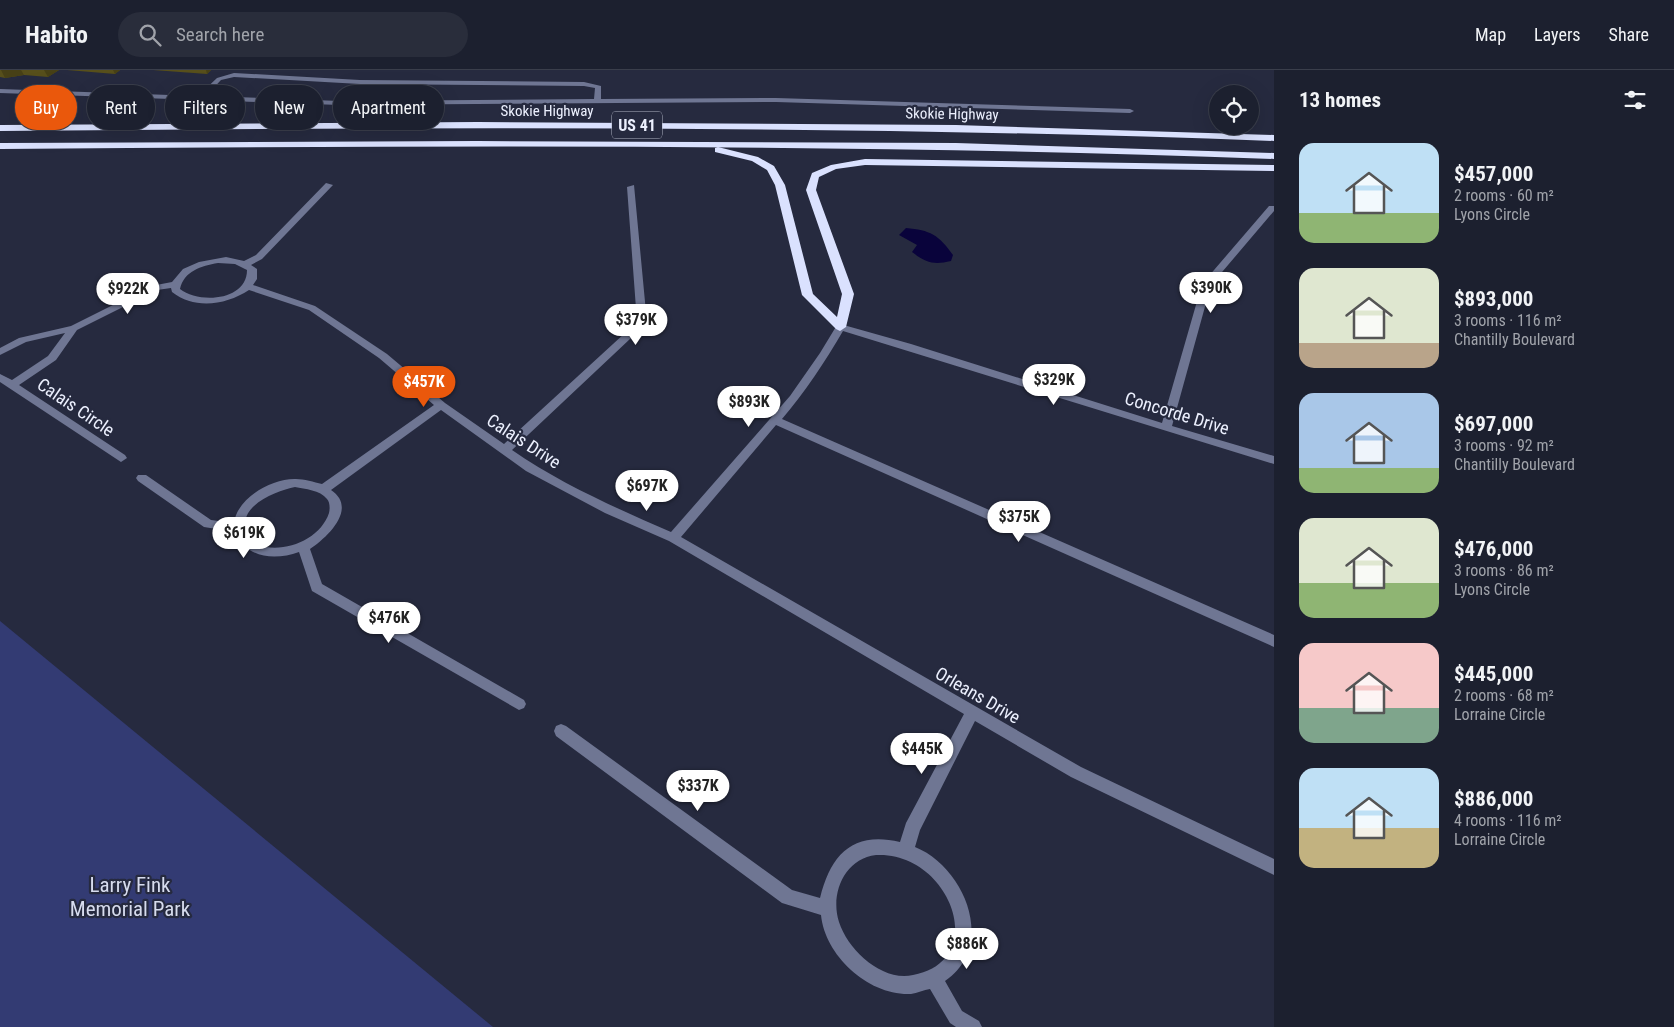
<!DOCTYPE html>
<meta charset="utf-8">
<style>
body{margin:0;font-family:"Roboto Condensed",sans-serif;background:#292d3b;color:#f1f3f6;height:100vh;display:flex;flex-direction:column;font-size:19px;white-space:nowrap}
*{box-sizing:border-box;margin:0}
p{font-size:16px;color:#a0a3aa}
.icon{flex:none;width:28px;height:28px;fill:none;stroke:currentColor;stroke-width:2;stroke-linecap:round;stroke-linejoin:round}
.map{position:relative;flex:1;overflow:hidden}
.drawer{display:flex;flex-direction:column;background:#1c202f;width:400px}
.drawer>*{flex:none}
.top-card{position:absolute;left:15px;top:15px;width:475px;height:45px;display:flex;gap:10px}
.tools{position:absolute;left:1209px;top:15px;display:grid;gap:10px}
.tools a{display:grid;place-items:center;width:50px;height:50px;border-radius:50%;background:#1c202f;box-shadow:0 5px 20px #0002,0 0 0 1px #3a3e4b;font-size:25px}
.price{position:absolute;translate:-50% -42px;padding:0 11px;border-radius:18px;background:#fff;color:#222;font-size:16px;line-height:32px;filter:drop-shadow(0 1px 2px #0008)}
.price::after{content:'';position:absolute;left:50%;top:30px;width:15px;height:11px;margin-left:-8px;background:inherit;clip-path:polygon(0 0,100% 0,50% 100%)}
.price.selected{background:#ea580c;color:#fff}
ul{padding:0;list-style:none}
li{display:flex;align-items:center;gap:15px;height:125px;padding:0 25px}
li span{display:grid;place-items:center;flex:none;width:140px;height:100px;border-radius:15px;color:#555}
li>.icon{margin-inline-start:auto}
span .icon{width:60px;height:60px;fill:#fffc;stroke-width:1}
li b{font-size:21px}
h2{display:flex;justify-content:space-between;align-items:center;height:60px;padding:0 25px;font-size:21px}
.tag{padding:0 18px;border-radius:22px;background:#1c202f;box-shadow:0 5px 20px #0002,0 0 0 1px #3a3e4b;font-size:18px;line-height:45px}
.tag.selected{background:#ea580c;color:#fff}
header{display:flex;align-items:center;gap:30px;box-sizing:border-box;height:70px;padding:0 25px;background:#1c202f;border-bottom:1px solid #3a3e4b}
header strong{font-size:24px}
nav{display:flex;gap:28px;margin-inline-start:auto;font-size:18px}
.search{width:350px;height:45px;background:#292d3b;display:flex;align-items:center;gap:12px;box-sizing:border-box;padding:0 18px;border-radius:28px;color:#a0a3aa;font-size:19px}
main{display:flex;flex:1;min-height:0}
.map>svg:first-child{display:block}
.green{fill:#333b73}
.water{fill:#09033b}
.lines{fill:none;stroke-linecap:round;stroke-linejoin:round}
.minor{fill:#6f7693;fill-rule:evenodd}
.highway{fill:#dae1fe;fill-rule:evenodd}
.wall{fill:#574f1b}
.shaded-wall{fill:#474016}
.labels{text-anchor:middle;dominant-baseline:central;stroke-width:4.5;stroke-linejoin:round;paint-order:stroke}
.far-street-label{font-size:15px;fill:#ecf0fe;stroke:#262a3f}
.shield{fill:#262a3f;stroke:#b1b5c5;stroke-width:1}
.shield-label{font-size:16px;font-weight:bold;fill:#ecf0fe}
.street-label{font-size:18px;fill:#ecf0fe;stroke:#262a3f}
.near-park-label{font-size:21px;fill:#d7dcee;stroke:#262a3f}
</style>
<header>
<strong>Habito</strong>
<div class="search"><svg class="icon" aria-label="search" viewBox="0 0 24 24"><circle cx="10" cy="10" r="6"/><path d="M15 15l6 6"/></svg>Search here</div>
<nav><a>Map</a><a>Layers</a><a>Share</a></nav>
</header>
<main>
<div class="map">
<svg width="1274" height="957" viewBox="0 0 1274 957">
<rect width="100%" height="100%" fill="#262a3f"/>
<path class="green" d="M0,551l493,406h-493z"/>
<path class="water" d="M906,158c24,2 33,7 47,27l-2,6c-17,4 -25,2 -39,-9l5,-7 -18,-10z"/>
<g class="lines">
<g class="minor">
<path d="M234,3l126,7 224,2 17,4v13l175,-1 354,11 4,2 -4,2 -354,-11 -436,3 -340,-12v-4l198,7 19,-18zM234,7l126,7 224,2 11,2 -1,11 -254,2 -134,-5 15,-16z"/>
<path d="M326,113l7,2 -71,74 -11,6 6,4v10l-4,6 62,21 72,48 58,49 59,41 133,-122 -10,-135 7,-2 13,138 -135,127c49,34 104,58 159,82l119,-136 30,-43 17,-28 3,-1 71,20 251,79 40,-139 67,-78h5v5l-63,74 -39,141 102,30v8l-431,-133c-18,31 -38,61 -61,88l492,216v12l-498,-222 -95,112 400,230 193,92v16l-203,-98 -96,-56 -55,109 -5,17c50,20 82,99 30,134l17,30 17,10 3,6h-26l-6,-4 -20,-34c-6,1 -13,4 -19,5 -42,2 -86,-38 -90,-79l-39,-12 -226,-167 -2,-5 2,-5 5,-2 5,2 226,164 28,8c11,-44 33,-67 80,-56l6,-19 58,-109 -295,-173 -64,-28 -79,-42 -85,-61 -110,80c27,18 -3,47 -21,59l12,35 202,116 2,4 -2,4 -5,2 -207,-119 -13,-39c-25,9 -53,6 -64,-20l-31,-5 -66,-46 -2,-3 2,-3h8l65,45 23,3c3,-25 38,-45 62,-44 8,0 18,3 26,5l112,-79 -55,-47 -70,-48 -60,-20c-23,15 -54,20 -77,2l-1,-4 -14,2 -80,40 -21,30 -37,25 106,70 2,3 -6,4 -121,-80v-8l12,6 36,-24 17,-23 -39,9 -26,13v-7l19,-10 52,-12 80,-40 21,-4 11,-13 16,-7 27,-5 18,4 12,-6zM218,193l17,1 12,6c0,31 -48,34 -67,19 4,-18 21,-23 38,-26zM295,417c10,2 25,3 32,12 3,3 3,10 2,14 -8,24 -38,38 -63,34 -7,-1 -15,-6 -18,-13 -14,-27 28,-43 47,-47zM876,785c73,-4 116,105 37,120 -31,7 -65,-25 -74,-53 -9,-28 5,-63 37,-67z"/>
</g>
<g class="highway">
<path d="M478,52l478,3 318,10v6c-425,-16 -849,-14 -1274,-10v-6z"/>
<path d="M478,71l478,2 318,10v6c-425,-16 -849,-13 -1274,-10v-6z"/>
<path d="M718,77l40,10 16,9 11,19 28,109 24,23 5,-23 -36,-104 6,-17 19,-8 34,-6 409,6v6l-409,-6 -29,4 -17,8 -3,13 38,104 -8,33 -6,4 -4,-2 -34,-34 -27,-110 -8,-15 -15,-9 -37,-9v-4z"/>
</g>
</g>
<g class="wall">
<path d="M0,0h59l-11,7 -24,-2 -19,3 -5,-1z"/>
<path d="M67,0h53l-5,4z"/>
<path d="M153,0h58l-4,4z"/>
</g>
<g class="shaded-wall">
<path d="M1,0h20l3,5 -19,3z"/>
<path d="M44,0h15l-11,7z"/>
<path d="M113,0h7l-5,4z"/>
<path d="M206,0h5l-4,4z"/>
</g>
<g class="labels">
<g class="far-street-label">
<text x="547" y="41">Skokie Highway</text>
<text transform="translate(952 44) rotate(1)">Skokie Highway</text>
</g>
<rect class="shield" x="612" y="41.5" width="50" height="27" rx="4"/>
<g class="shield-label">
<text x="637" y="55">US 41</text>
</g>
<g class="street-label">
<text transform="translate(76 337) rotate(34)">Calais Circle</text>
<text transform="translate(1177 343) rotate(17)">Concorde Drive</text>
<text transform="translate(524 371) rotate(33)">Calais Drive</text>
<text transform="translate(978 625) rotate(30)">Orleans Drive</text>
</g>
<g class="near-park-label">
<text x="130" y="815">Larry Fink<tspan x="130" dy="24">Memorial Park</tspan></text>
</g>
</g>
</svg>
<div class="tools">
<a><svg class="icon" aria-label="locate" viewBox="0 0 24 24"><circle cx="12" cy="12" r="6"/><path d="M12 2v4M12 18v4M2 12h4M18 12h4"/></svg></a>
</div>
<b class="price" style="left:1211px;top:244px">$390K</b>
<b class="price" style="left:128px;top:245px">$922K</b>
<b class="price" style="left:636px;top:276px">$379K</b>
<b class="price" style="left:1054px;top:336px">$329K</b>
<b class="price selected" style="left:424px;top:338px">$457K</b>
<b class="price" style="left:749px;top:358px">$893K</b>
<b class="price" style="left:647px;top:442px">$697K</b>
<b class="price" style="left:1019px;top:473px">$375K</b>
<b class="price" style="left:244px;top:489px">$619K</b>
<b class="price" style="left:389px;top:574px">$476K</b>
<b class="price" style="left:922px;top:705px">$445K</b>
<b class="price" style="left:698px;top:742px">$337K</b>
<b class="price" style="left:967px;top:900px">$886K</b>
<div class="top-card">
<a class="tag selected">Buy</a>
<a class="tag">Rent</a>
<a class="tag">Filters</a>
<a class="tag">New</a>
<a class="tag">Apartment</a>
</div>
</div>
<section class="drawer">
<h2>13 homes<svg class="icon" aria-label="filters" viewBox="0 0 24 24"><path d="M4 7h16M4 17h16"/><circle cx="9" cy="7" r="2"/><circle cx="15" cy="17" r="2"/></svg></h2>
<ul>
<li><span style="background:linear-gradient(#bfe0f5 70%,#8fb573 0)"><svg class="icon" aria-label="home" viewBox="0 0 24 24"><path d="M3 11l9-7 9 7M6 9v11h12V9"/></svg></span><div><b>$457,000</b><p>2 rooms · 60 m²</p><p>Lyons Circle</p></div></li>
<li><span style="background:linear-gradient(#dfe7d0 75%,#b9a48a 0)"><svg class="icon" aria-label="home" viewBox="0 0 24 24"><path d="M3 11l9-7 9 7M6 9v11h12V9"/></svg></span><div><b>$893,000</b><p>3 rooms · 116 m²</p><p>Chantilly Boulevard</p></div></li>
<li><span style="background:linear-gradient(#a9c7e8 75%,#8fb573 0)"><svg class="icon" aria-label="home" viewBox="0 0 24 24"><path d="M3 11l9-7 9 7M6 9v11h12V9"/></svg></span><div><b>$697,000</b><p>3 rooms · 92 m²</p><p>Chantilly Boulevard</p></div></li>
<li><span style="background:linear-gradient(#dfe7d0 65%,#8fb573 0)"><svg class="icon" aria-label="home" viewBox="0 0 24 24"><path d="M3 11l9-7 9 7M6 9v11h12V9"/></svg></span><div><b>$476,000</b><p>3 rooms · 86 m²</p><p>Lyons Circle</p></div></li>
<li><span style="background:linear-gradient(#f6c9c9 65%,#7fa58c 0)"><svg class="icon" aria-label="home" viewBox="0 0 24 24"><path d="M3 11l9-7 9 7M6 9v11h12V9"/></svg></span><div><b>$445,000</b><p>2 rooms · 68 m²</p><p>Lorraine Circle</p></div></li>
<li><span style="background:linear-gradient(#bfe0f5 60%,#c2b280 0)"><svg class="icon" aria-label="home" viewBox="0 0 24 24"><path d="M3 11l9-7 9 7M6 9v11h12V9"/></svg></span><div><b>$886,000</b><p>4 rooms · 116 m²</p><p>Lorraine Circle</p></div></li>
</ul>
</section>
</main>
